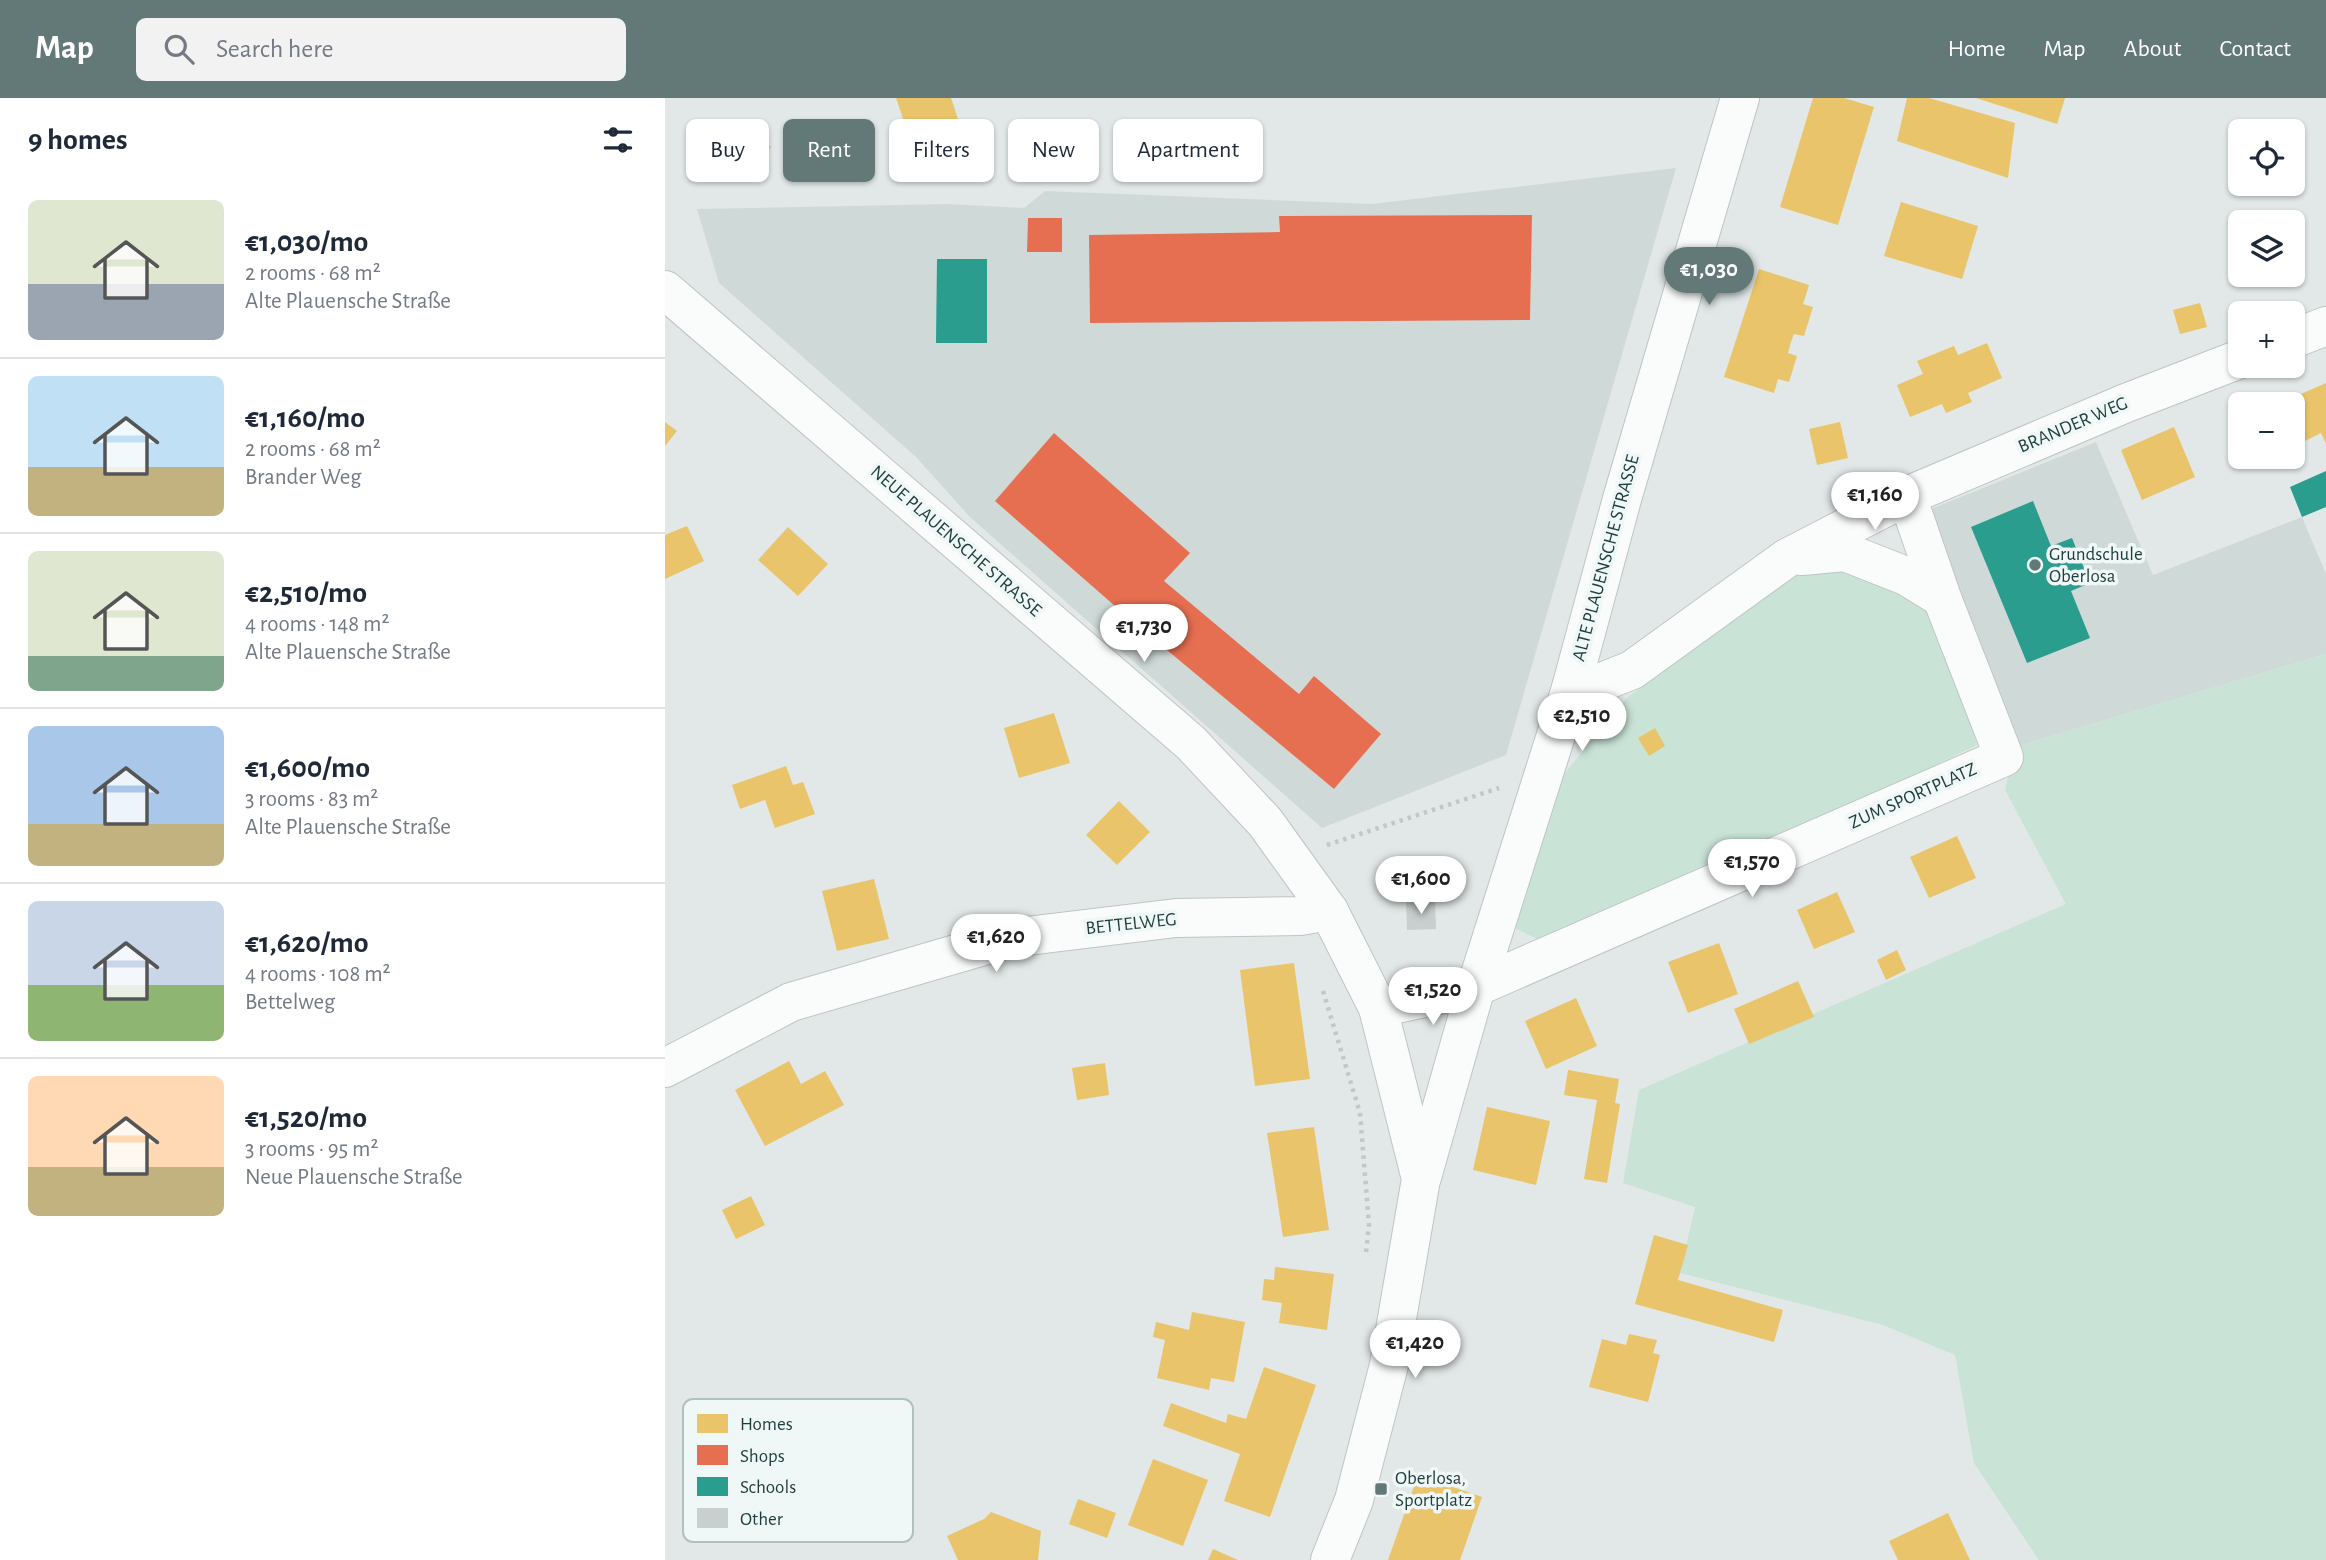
<!DOCTYPE html>
<meta charset="utf-8">
<style>
body{margin:0;font-family:"Alegreya Sans",sans-serif;background:#f2f2f3;color:#1f2937;height:100vh;display:flex;flex-direction:column;font-size:26px;white-space:nowrap}
*{box-sizing:border-box;margin:0}
p{font-size:23px;color:#747a83}
.icon{flex:none;width:38px;height:38px;fill:none;stroke:currentColor;stroke-width:2;stroke-linecap:round;stroke-linejoin:round}
.map{position:relative;flex:1;overflow:hidden}
.panel{display:flex;flex-direction:column;background:#fff;width:665px}
.panel>*{flex:none}
.top-card{position:absolute;left:21px;top:21px;width:665px;height:63px;display:flex;gap:14px}
.buttons{position:absolute;left:1563px;top:21px;display:grid;gap:14px}
.buttons a{display:grid;place-items:center;width:77px;height:77px;border-radius:10px;background:#fff;box-shadow:0 2px 5px #0004;font-size:35px}
.price{position:absolute;translate:-50% -60px;padding:0 16px;border-radius:24px;background:#fff;color:#222;font-size:23px;line-height:46px;filter:drop-shadow(0 2px 4px #0008)}
.price::after{content:'';position:absolute;left:50%;top:42px;width:21px;height:16px;margin-left:-10px;background:inherit;clip-path:polygon(0 0,100% 0,50% 100%)}
.price.selected{background:#627978;color:#fff}
ul{padding:0;list-style:none}
li{display:flex;align-items:center;gap:21px;height:175px;padding:0 28px}
li+li{border-top:2px solid #e0e1e3}
li span{display:grid;place-items:center;flex:none;width:196px;height:140px;border-radius:10px;color:#555}
li>.icon{margin-inline-start:auto}
span .icon{width:84px;height:84px;fill:#fffc;stroke-width:1}
li b{font-size:30px}
h2{display:flex;justify-content:space-between;align-items:center;height:84px;padding:0 28px;font-size:30px}
.chip{padding:0 24px;border-radius:10px;background:#fff;box-shadow:0 2px 5px #0004;font-size:24px;line-height:63px}
.chip.selected{background:#627978;color:#fff}
header{display:flex;align-items:center;gap:42px;box-sizing:border-box;height:98px;padding:0 35px;background:#627978;color:#fff}
header strong{font-size:33px}
nav{display:flex;gap:38px;margin-inline-start:auto;font-size:24px}
.search{width:490px;height:63px;background:#f2f2f3;display:flex;align-items:center;gap:18px;box-sizing:border-box;padding:0 24px;border-radius:10px;color:#747a83;font-size:26px}
main{display:flex;flex:1;min-height:0}
.map>svg:first-child{display:block}
.built{fill:#cfdad8}
.green{fill:#c9e3d7}
.homes{fill:#e9c46a}
.shops{fill:#e76f51}
.schools{fill:#2a9d8f}
.building{fill:#c9cfce}
.lines{fill:none;stroke-linecap:round;stroke-linejoin:round}
.street-casing{stroke:#bec5c4;stroke-width:40}
.path{stroke:#bfc9c8;stroke-width:4.5;stroke-dasharray:3.5 5;stroke-linecap:butt}
.street{stroke:#fafcfb;stroke-width:38}
.poi-dot{fill:#627978;stroke:#eff8f6;stroke-width:2.5}
.labels{text-anchor:middle;dominant-baseline:central;stroke-width:7;stroke-linejoin:round;paint-order:stroke}
.street-label{font-size:19px;fill:#1e3d3c;stroke:#eff8f6}
.poi-label{font-size:19px;fill:#1e3d3c;stroke:#eff8f6;text-anchor:start}
.key{fill:#eff8f6;stroke:#b0c0be;stroke-width:2}
.key-label{font-size:19px;fill:#1e3d3c}
</style>
<header>
<strong>Map</strong>
<div class="search"><svg class="icon" aria-label="search" viewBox="0 0 24 24"><circle cx="10" cy="10" r="6"/><path d="M15 15l6 6"/></svg>Search here</div>
<nav><a>Home</a><a>Map</a><a>About</a><a>Contact</a></nav>
</header>
<main>
<section class="panel">
<h2>9 homes<svg class="icon" aria-label="filters" viewBox="0 0 24 24"><path d="M4 7h16M4 17h16"/><circle cx="9" cy="7" r="2"/><circle cx="15" cy="17" r="2"/></svg></h2>
<ul>
<li><span style="background:linear-gradient(#dfe7d0 60%,#9aa5b1 0)"><svg class="icon" aria-label="home" viewBox="0 0 24 24"><path d="M3 11l9-7 9 7M6 9v11h12V9"/></svg></span><div><b>€1,030/mo</b><p>2 rooms · 68 m²</p><p>Alte Plauensche Straße</p></div></li>
<li><span style="background:linear-gradient(#bfe0f5 65%,#c2b280 0)"><svg class="icon" aria-label="home" viewBox="0 0 24 24"><path d="M3 11l9-7 9 7M6 9v11h12V9"/></svg></span><div><b>€1,160/mo</b><p>2 rooms · 68 m²</p><p>Brander Weg</p></div></li>
<li><span style="background:linear-gradient(#dfe7d0 75%,#7fa58c 0)"><svg class="icon" aria-label="home" viewBox="0 0 24 24"><path d="M3 11l9-7 9 7M6 9v11h12V9"/></svg></span><div><b>€2,510/mo</b><p>4 rooms · 148 m²</p><p>Alte Plauensche Straße</p></div></li>
<li><span style="background:linear-gradient(#a9c7e8 70%,#c2b280 0)"><svg class="icon" aria-label="home" viewBox="0 0 24 24"><path d="M3 11l9-7 9 7M6 9v11h12V9"/></svg></span><div><b>€1,600/mo</b><p>3 rooms · 83 m²</p><p>Alte Plauensche Straße</p></div></li>
<li><span style="background:linear-gradient(#c9d6e8 60%,#8fb573 0)"><svg class="icon" aria-label="home" viewBox="0 0 24 24"><path d="M3 11l9-7 9 7M6 9v11h12V9"/></svg></span><div><b>€1,620/mo</b><p>4 rooms · 108 m²</p><p>Bettelweg</p></div></li>
<li><span style="background:linear-gradient(#ffd9b3 65%,#c2b280 0)"><svg class="icon" aria-label="home" viewBox="0 0 24 24"><path d="M3 11l9-7 9 7M6 9v11h12V9"/></svg></span><div><b>€1,520/mo</b><p>3 rooms · 95 m²</p><p>Neue Plauensche Straße</p></div></li>
</ul>
</section>
<div class="map">
<svg width="1661" height="1462" viewBox="0 0 1661 1462">
<rect width="100%" height="100%" fill="#e1e8e7"/>
<g class="built">
<path d="M1011,70l-170,587 -184,73 -352,-311 -54,-60 -197,-174 -22,-74 251,-5 76,4 21,-17 327,13z"/>
<path d="M1431,344l57,133 149,-58 24,57v80l-311,93 -84,-238z"/>
</g>
<g class="green">
<path d="M1149,467l67,12 42,28 30,63 24,77 -143,68 -297,126 -22,-11 40,-143 72,-87 156,-119z"/>
<path d="M1661,556v906h-287l-65,-97 -19,-108 -72,-30 -203,-52 15,-66 -72,-24 16,-93 427,-186 -61,-114 10,-43z"/>
</g>
<g class="homes">
<path d="M231,0h55l21,63 -49,16z"/>
<path d="M1148,0h31l30,9 -36,118 -58,-18z"/>
<path d="M1242,0h22l86,25 -7,55 -111,-37z"/>
<path d="M1311,0h89l-8,26z"/>
<path d="M80,28l26,21 -24,29 -26,-21z"/>
<path d="M1236,104l77,24 -16,53 -78,-23z"/>
<path d="M1094,171l50,16 -6,19 10,3 -9,29 -10,-2 -3,8 -3,11 9,3 -8,26 -11,-3 -4,14 -50,-16z"/>
<path d="M1535,205l7,24 -27,7 -7,-24z"/>
<path d="M1322,245l15,35 -34,15 4,9 -26,11 -4,-9 -32,13 -13,-32 26,-11 -6,-13 37,-15 4,9z"/>
<path d="M1661,285v61l-5,-11 -18,9 -10,-24v-14h-6l-2,-3z"/>
<path d="M0,324l12,9 -12,15z"/>
<path d="M1175,324l8,36 -31,7 -8,-36z"/>
<path d="M1509,329l21,50 -53,23 -21,-50z"/>
<path d="M22,428l17,35 -39,18v-44z"/>
<path d="M123,429l40,37 -30,32 -40,-36z"/>
<path d="M389,615l16,50 -51,15 -15,-50z"/>
<path d="M990,630l10,18 -16,10 -11,-18z"/>
<path d="M121,668l7,19 10,-3 12,32 -40,14 -10,-28 -25,9 -8,-24z"/>
<path d="M454,703l31,31 -33,33 -31,-30z"/>
<path d="M1292,738l19,42 -47,20 -19,-41z"/>
<path d="M209,781l15,60 -52,12 -15,-60z"/>
<path d="M1172,794l18,40 -41,17 -17,-39z"/>
<path d="M1054,845l19,51 -50,19 -20,-51z"/>
<path d="M1232,852l9,20 -20,10 -9,-20z"/>
<path d="M629,865l16,116 -55,7 -15,-116z"/>
<path d="M1133,883l16,36 -65,27 -15,-35z"/>
<path d="M911,900l21,48 -51,23 -21,-48z"/>
<path d="M124,963l12,23 24,-13 19,34 -79,41 -30,-56z"/>
<path d="M440,965l4,32 -32,5 -5,-32z"/>
<path d="M903,972l51,9 -4,24 5,1 -13,79 -23,-4 13,-79 -33,-5z"/>
<path d="M822,1009l63,14 -14,64 -63,-15z"/>
<path d="M649,1029l15,103 -46,7 -16,-104z"/>
<path d="M86,1098l14,29 -29,14 -14,-29z"/>
<path d="M989,1137l34,10 -10,35 105,30 -9,32 -139,-38z"/>
<path d="M610,1169l59,7 -7,56 -48,-7 3,-20 -20,-3 2,-21 10,1z"/>
<path d="M527,1214l53,10 -11,60 -23,-4 -2,12 -52,-12 8,-38 -12,-3 3,-15 33,8z"/>
<path d="M964,1236l28,6 -4,13 7,2 -12,47 -59,-15 13,-48 24,6z"/>
<path d="M599,1269l52,18 -46,132 -46,-16 16,-47 -77,-28 8,-23 55,20 2,-9 18,5z"/>
<path d="M488,1361l55,21 -25,66 -55,-21z"/>
<path d="M753,1377l64,22 -22,63h-72z"/>
<path d="M413,1401l38,14 -9,25 -38,-14z"/>
<path d="M326,1414l50,19 -3,29h-80l-11,-24 37,-17z"/>
<path d="M1283,1415l22,47h-72l-9,-19z"/>
<path d="M548,1451l25,11h-30z"/>
</g>
<g class="shops">
<path d="M867,117l-2,105 -440,3 -1,-88 191,-3 -1,-16z"/>
<path d="M363,120h34v34h-35z"/>
<path d="M389,335l136,120 -26,28 135,113 15,-18 67,58 -47,55 -203,-169 -136,-119z"/>
</g>
<g class="schools">
<path d="M272,161h50v84h-51z"/>
<path d="M1661,373v36l-24,10 -12,-30z"/>
<path d="M1368,403l18,45 21,-8 18,45 -19,8 19,47 -63,25 -56,-136z"/>
</g>
<path class="building" d="M770,803l1,28 -29,1 -1,-28z"/>
<g class="lines">
<g class="street-casing">
<g id="street">
<path d="M0,192l526,453 74,79 64,89 49,97 43,171 -32,186 -35,135 -24,60"/>
<path d="M1628,241l33,-13"/>
<path d="M1137,458l43,-4 61,24 36,22"/>
<path d="M906,590l11,2 50,-20 155,-112 120,-62 219,-93 114,-44"/>
<path d="M713,910l98,-21 528,-230 -62,-159 -35,-102"/>
<path d="M0,970l126,-66 220,-64 165,-20 124,-2 29,-5"/>
<path d="M757,1079l54,-190 95,-299 51,-189 118,-401"/>
</g>
</g>
<g class="path">
<path d="M662,747l172,-57"/>
<path d="M658,893l37,122 9,112 -3,28"/>
</g>
<use href="#street" class="street"/>
</g>
<g class="poi-dot">
<circle cx="1370" cy="467" r="7"/>
<rect x="709" y="1384" width="14" height="14" rx="3.5"/>
</g>
<g class="labels">
<g class="street-label">
<text transform="translate(1408 327) rotate(-23)">BRANDER WEG</text>
<text transform="translate(291 443) rotate(41)">NEUE PLAUENSCHE STRASSE</text>
<text transform="translate(941 460) rotate(-75)">ALTE PLAUENSCHE STRASSE</text>
<text transform="translate(1248 698) rotate(-24)">ZUM SPORTPLATZ</text>
<text transform="translate(466 826) rotate(-6)">BETTELWEG</text>
</g>
<g class="poi-label">
<text x="1384" y="456">Grundschule<tspan x="1384" dy="22">Oberlosa</tspan></text>
<text x="730" y="1380">Oberlosa,<tspan x="730" dy="22">Sportplatz</tspan></text>
</g>
</g>
<rect x="18" y="1301" width="230" height="143" rx="10" class="key"/>
<rect x="32" y="1316" width="31" height="19" fill="#e9c46a"/>
<rect x="32" y="1347" width="31" height="20" fill="#e76f51"/>
<rect x="32" y="1379" width="31" height="19" fill="#2a9d8f"/>
<rect x="32" y="1410" width="31" height="20" fill="#c9cfce"/>
<g class="key-label">
<text x="75" y="1332">Homes</text>
<text x="75" y="1364">Shops</text>
<text x="75" y="1395">Schools</text>
<text x="75" y="1427">Other</text>
</g>
</svg>
<div class="buttons">
<a><svg class="icon" aria-label="locate" viewBox="0 0 24 24"><circle cx="12" cy="12" r="6"/><path d="M12 2v4M12 18v4M2 12h4M18 12h4"/></svg></a>
<a><svg class="icon" aria-label="layers" viewBox="0 0 24 24"><path d="M12 4l9 5-9 5-9-5zM3 14l9 5 9-5"/></svg></a>
<a>+</a>
<a>−</a>
</div>
<b class="price selected" style="left:1044px;top:209px">€1,030</b>
<b class="price" style="left:1210px;top:434px">€1,160</b>
<b class="price" style="left:479px;top:566px">€1,730</b>
<b class="price" style="left:917px;top:655px">€2,510</b>
<b class="price" style="left:1087px;top:801px">€1,570</b>
<b class="price" style="left:756px;top:818px">€1,600</b>
<b class="price" style="left:331px;top:876px">€1,620</b>
<b class="price" style="left:768px;top:929px">€1,520</b>
<b class="price" style="left:750px;top:1282px">€1,420</b>
<div class="top-card">
<a class="chip">Buy</a>
<a class="chip selected">Rent</a>
<a class="chip">Filters</a>
<a class="chip">New</a>
<a class="chip">Apartment</a>
</div>
</div>
</main>
